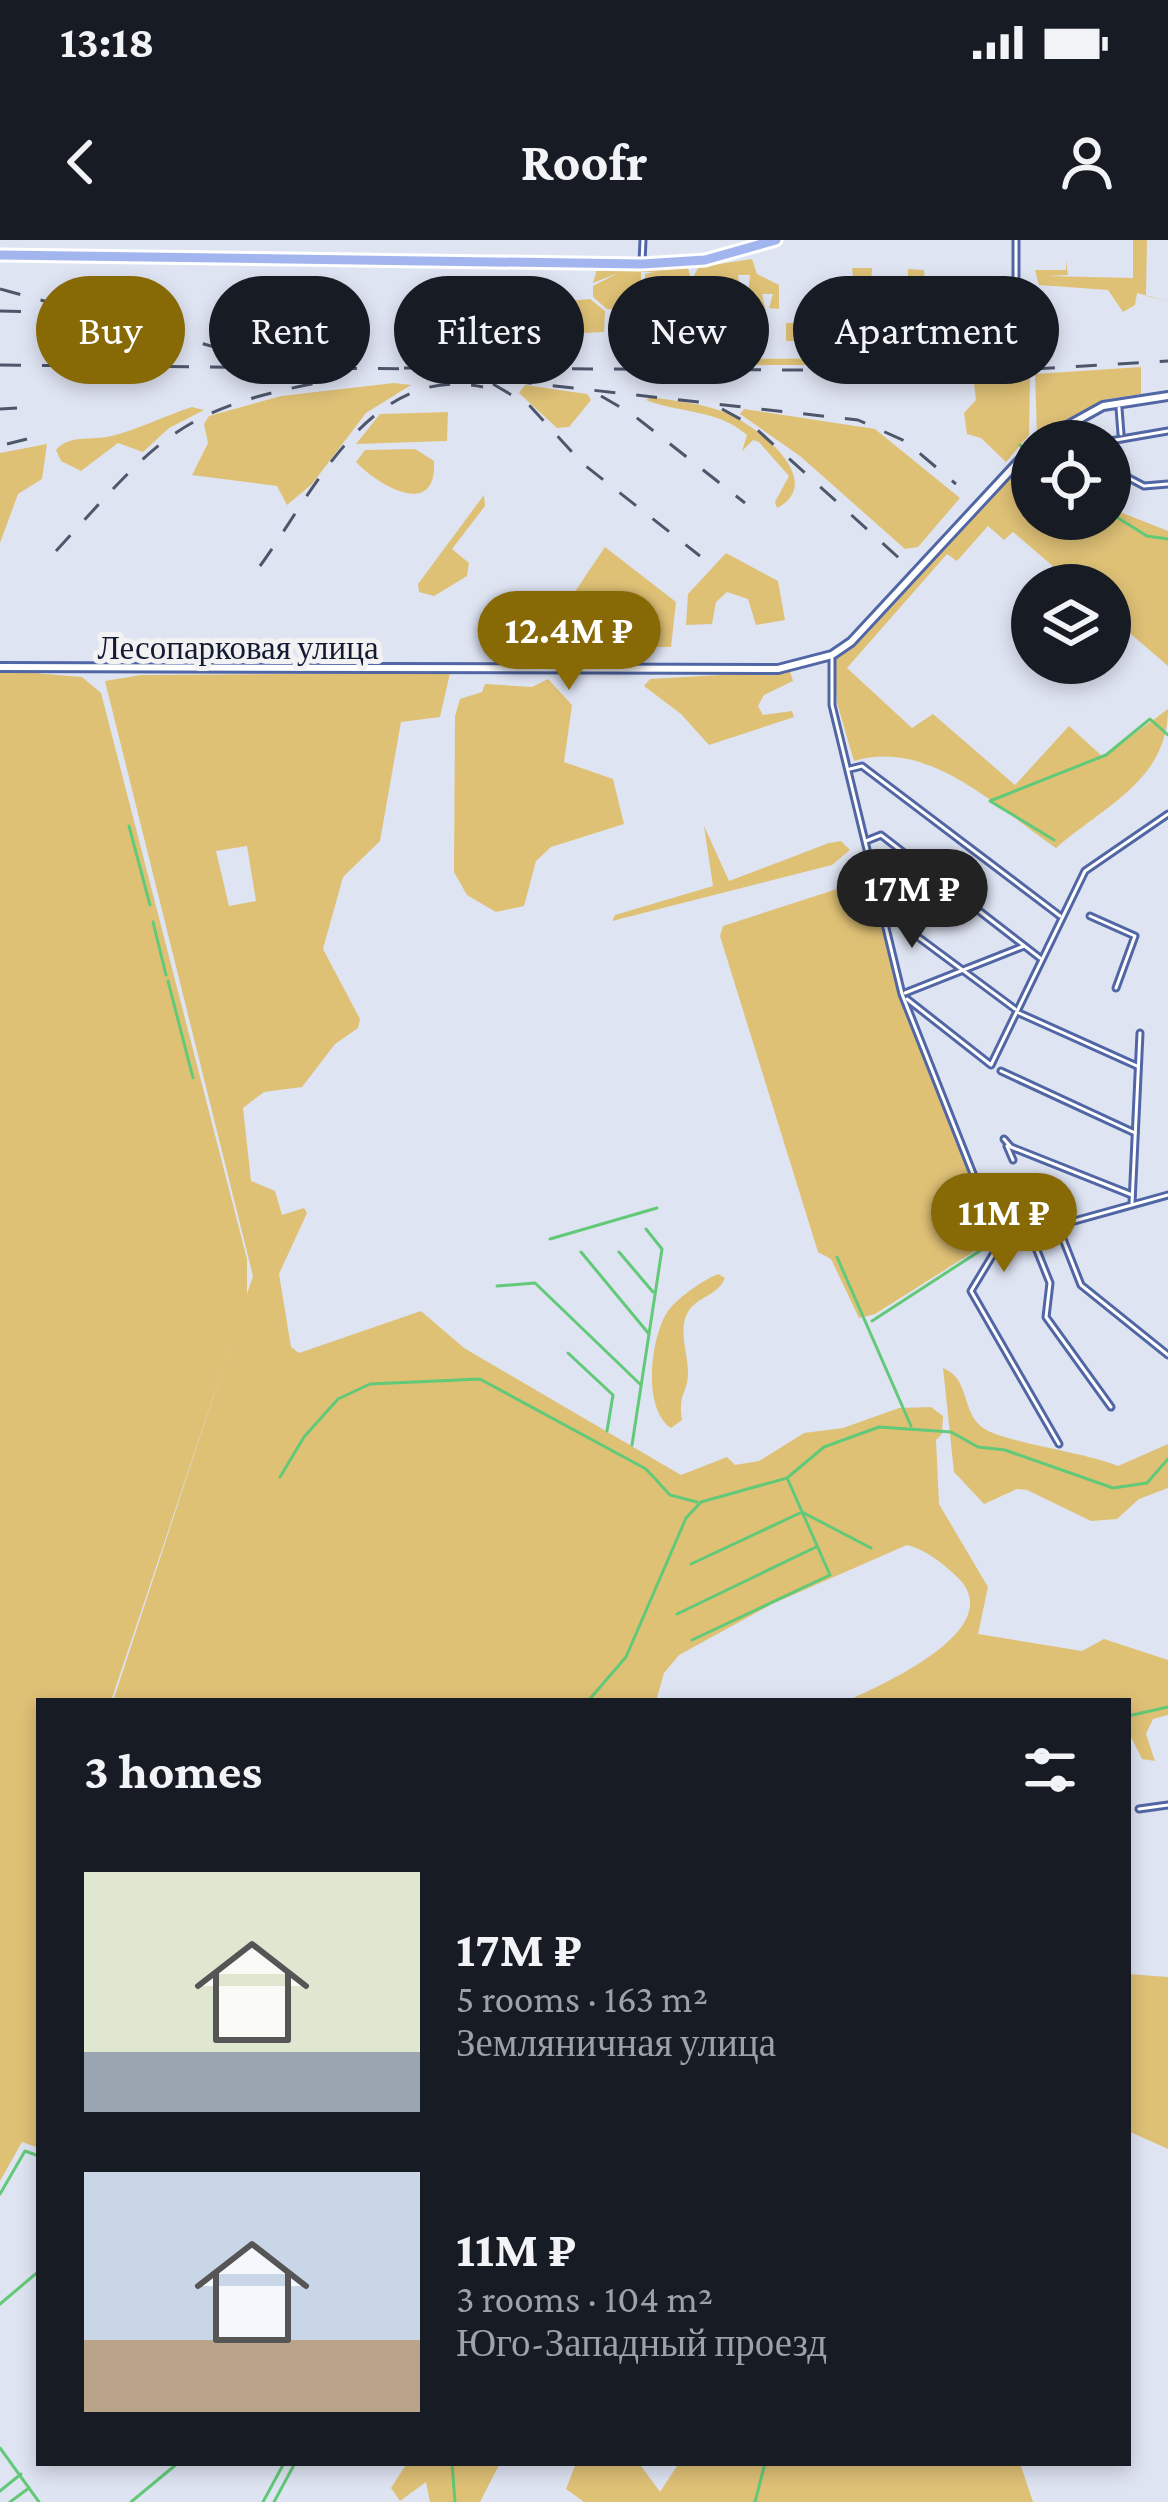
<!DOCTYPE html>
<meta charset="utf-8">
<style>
body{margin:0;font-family:"Crimson Pro",serif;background:#20242c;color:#f1f3f6;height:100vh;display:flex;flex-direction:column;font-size:45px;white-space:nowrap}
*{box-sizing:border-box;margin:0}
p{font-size:39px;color:#9ea1a6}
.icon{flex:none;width:66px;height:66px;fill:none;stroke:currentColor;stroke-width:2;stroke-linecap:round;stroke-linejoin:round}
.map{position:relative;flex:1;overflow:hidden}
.sheet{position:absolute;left:36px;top:1458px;width:1095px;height:768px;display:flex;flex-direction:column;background:#171b24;border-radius:0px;box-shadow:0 6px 18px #0003}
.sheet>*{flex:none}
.banner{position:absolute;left:36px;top:36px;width:1098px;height:108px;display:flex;gap:24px}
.tools{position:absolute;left:1011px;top:180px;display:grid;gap:24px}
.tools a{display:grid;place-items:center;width:120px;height:120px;border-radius:50%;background:#171b24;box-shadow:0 6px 18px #0003;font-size:60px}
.price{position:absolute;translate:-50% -102px;padding:0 27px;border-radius:42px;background:#876905;color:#fff;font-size:39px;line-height:78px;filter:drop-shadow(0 3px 6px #0008)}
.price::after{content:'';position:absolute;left:50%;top:72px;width:36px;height:27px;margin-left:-18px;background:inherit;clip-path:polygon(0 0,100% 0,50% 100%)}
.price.active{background:#222;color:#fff}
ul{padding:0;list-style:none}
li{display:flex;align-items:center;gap:36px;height:300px;padding:0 48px}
li span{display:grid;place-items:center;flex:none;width:336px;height:240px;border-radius:0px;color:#555}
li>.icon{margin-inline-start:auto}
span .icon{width:144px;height:144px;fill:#fffc;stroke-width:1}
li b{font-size:51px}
h2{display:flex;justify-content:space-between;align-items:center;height:144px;padding:0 48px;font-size:51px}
.pill{padding:0 42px;border-radius:54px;background:#171b24;box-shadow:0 6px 18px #0003;font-size:42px;line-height:108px}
.pill.active{background:#876905;color:#fff}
.status{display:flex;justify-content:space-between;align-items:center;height:84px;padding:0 60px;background:#171b24;direction:ltr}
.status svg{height:33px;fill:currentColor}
header{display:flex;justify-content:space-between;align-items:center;height:156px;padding:0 48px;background:#171b24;font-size:54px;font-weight:700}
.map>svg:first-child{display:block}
.green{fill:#dfc176;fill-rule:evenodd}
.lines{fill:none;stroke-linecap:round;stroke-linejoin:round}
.stream{stroke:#62c978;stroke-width:3}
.minor-casing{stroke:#5166a5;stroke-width:9}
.tertiary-casing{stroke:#5166a5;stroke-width:12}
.primary-casing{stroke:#fff;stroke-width:15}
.minor{stroke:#fff;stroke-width:3}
.tertiary{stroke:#fff;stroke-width:6}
.primary{stroke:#a3b5ee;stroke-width:9}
.rail{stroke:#4e566c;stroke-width:3;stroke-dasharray:21 21;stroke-linecap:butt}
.labels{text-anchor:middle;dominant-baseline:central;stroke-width:10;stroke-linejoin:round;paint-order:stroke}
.street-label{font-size:33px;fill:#121a34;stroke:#f2f2f2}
</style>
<div class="status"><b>13:18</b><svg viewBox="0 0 49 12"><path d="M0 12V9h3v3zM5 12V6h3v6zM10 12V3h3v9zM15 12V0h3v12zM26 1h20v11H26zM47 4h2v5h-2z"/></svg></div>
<header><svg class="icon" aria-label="back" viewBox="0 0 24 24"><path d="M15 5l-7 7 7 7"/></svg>Roofr<svg class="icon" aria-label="person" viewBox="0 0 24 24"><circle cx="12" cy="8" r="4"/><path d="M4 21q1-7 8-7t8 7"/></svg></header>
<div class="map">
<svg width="1168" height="2262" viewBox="0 0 1168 2262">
<rect width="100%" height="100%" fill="#dfe4f3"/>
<g class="green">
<path d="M1133,0h14l-1,56 22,5 -31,-8 -2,12 -12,7 -15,-22 -69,-5 -4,-15h31v-10l2,15 -21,1 86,2z"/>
<path d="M752,19l5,15 22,11v24l-10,-1 4,-14h-11l4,17h-20l4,-36h-12l5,35h-18l4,-20 -11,-1 4,21h-14l-10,-27v7l-6,1 -1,-10 -16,7 6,21 -26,4 -1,-12 -9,-10v-17l9,-2h-13v18l-13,-1 -1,21 -20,-1 -14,-12v-11l25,-13 -25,10 4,-14 91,-1 3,12 8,-13z"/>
<path d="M852,28h20l-1,17 5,1 5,25h37l7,-5 1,-18 -10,-1 4,-12 -7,8v12h-5v-26l16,1 4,49 -112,-1v-17l3,8 44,-4v-18l-10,-2 17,-1h-16z"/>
<path d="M590,59l15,12 -1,21 -21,1 -15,13 -32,-2 -2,-9 -18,-2 1,-13 11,-2 3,-9 -1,22h28l11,-30z"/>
<path d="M786,83h138l3,18h-20l-1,-16h-13l-1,16h-106z"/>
<path d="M1010,110l10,2 2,13h-307l-8,-6 287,-1z"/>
<path d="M1141,127v27l-34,5 -70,36 -2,-61z"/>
<path d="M1019,134l11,4 -1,57 -23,27 -25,-24 -14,-4 -3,-21 12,-13 -3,-25z"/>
<path d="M394,143l17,2 -45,28 -54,71 -25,21 -10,-19 -85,-11 16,-32 -4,-19 5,-8 72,-20z"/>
<path d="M525,145l62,9 4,6 -22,27 -12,1 -38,-35z"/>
<path d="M651,157c24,4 50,6 73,15 33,13 104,69 53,96l-2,-6 14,-26 -30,-34 -6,-2 -11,11 5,-16c-30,-26 -64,-21 -101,-35z"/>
<path d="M192,167l12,3 -35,18 -26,24 -25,-9 -37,28 -20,-10 -5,-11c14,-16 35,-9 55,-14 23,-5 56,-21 81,-29z"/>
<path d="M744,169l131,20 85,69 -42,49 -13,2 -105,-93 -60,-42z"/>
<path d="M448,172l-1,29 -91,3 24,-30z"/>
<path d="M47,204l-5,35 -24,15 -18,49v-90z"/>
<path d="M415,209l19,12c3,59 -55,25 -78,1l9,-12z"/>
<path d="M1031,213l1,66h78v-11l58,23v135l-58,-50v-31h-35l-62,-53 -9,8 -16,-14 -31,35 -10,-7 -100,114 65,60 21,-14 82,71 54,-59 34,31 65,-48c0,71 -64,97 -112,139 -59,-40 -127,-110 -202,-87l-17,-58 -3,-45 44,-39z"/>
<path d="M484,255l1,11 -33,43 17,14 -2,13 -33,20 -15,-4 -1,-8z"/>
<path d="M605,307l71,55 -5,45h-13l-88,-48z"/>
<path d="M726,313l52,28 7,39 -29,5 -8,-26 -21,-7 -11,10 -4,22 -26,1 2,-31z"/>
<path d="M0,430l82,7 19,16 146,566v37l-136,405h-72v447l-17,-6 -22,39z"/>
<path d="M790,431l3,10 -29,14 -6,11 5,9 29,-4 2,6 -85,28 -28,-31 -37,-28 6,-7z"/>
<path d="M450,433l-10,44 -39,5 -21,119 -37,36 -20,72 37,70 -2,9 -23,16 -33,43 -38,5 -21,16 8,73 24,10 7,24 22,-7 3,5 -28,61 12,73 8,6 122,-42 43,37 217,127 46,-18 8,8 24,-4 45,-28 39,-5 56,-20 32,-1 12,9 -1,18 -6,6 3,64 49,83 -10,47 104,17 22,-12 64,21v55l-15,4 -7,15 9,27 -13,-2 -14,-28v-30h-281c34,-16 169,-74 107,-127 -13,-12 -30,-25 -47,-29l-135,59 -93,51 -15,18 -8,28h-543l140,-425 -148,-595 36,-6zM247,606l9,55 -27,5 -13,-55z"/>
<path d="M548,439l24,26 -8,57 49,17 11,45 -73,23 -15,14 -12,45 -28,6 -29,-17 -13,-23 1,-156 5,-17 22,-7 3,-8 47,3z"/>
<path d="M704,586l25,55 100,-38 12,-2 9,9 -18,15 -220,56 3,-6 98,-29z"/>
<path d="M868,639l34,116 90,239 -3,8 -114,72 -16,4 -28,-59 -13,-7 -98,-316 3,-10z"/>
<path d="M718,1034l7,4c-7,17 -25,18 -35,31 -14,18 -1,46 -2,66 -1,19 -10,18 -6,45l-11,8c-28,-19 -21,-86 -5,-114 9,-15 36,-33 52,-40z"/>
<path d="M943,1128c27,10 18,44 40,60 22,15 102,24 135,38l50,-22v44l-29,11 -22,20 -26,2 -64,-31 -10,-1 -33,15 -30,-32z"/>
<path d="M1128,1734l40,3v172l-40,-18z"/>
<path d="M407,2223h93l-20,39h-50l-4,-20 -26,19 -9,-13z"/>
<path d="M576,2223h63l21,29 19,-29h341l13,39h-449l-18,-13z"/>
</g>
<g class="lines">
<g class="stream">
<path d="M1020,205l5,5"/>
<path d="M1032,218v1"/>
<path d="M1110,273l37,23 21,3"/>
<path d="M129,586l21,79"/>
<path d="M1054,600l-64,-39 116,-46 44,-36 18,16"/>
<path d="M153,682l13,53"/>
<path d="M168,741l25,97"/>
<path d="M550,999l107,-31"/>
<path d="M581,1012l68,82"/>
<path d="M619,1012l34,40"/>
<path d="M837,1017l74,169"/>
<path d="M497,1046l38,-3 106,102"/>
<path d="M872,1081l123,-80"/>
<path d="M568,1113l45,42 -6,36"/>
<path d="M632,1205l30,-196 -16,-20"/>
<path d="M280,1237l24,-40 34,-38 32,-15 110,-5 166,90 24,26 27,7"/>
<path d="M691,1324l111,-52 69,36"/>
<path d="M677,1374l139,-67"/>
<path d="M692,1400l138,-65 -42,-95"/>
<path d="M588,1461l38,-44 60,-139 15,-16 86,-24 37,-31 55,-20 72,5 27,15 27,3 108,38 34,-5 21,-24"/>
<path d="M1128,1476l40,-9"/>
<path d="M0,1954l25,-43 14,5"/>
<path d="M0,2064l39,-33"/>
<path d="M0,2208l39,54"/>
<path d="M452,2223l3,39"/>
<path d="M0,2251l21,-17"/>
<path d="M10,2262l19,-14"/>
<path d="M131,2262l47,-39"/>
<path d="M263,2262l21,-39"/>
<path d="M274,2262l21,-39"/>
<path d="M755,2262l10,-39"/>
</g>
<g class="minor-casing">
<g id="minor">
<path d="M1016,0v64"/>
<path d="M642,22l1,-22"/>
<path d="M1119,168l2,26"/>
<path d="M1110,201l58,-10"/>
<path d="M1110,228l34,18 24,-2"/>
<path d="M832,419v46l70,289 98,248"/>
<path d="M850,529l12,-3 198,150"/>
<path d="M866,601l15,-6 159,123"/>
<path d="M883,671l132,98"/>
<path d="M1090,676l45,20 -19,52"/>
<path d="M905,753l119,-47"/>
<path d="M907,759l84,66 94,-194 83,-57"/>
<path d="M1019,773l118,53"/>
<path d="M1001,831l134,62"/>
<path d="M1004,899l7,8 121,48"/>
<path d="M1007,906l6,14"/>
<path d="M1132,963l8,-170"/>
<path d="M1059,989l22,56 87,70"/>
<path d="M1030,993l20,50 -4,34 65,90"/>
<path d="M1002,1001l166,-46"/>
<path d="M1000,1003l-29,48 88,153"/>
<path d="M1139,1569l29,-4"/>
</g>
</g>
<g class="tertiary-casing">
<g id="tertiary">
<path d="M1040,201l63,-35 65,-10"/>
<path d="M0,427l778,2 54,-14 19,-13 181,-195"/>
</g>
</g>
<g class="primary-casing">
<path id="primary" d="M0,15l642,9 63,-4 71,-20"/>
</g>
<use href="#minor" class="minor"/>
<use href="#tertiary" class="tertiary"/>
<use href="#primary" class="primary"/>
<g class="rail">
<path d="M0,49l252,68"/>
<path d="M0,71l48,1"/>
<path d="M0,125l420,4"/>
<path d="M404,128l595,3 169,-10"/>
<path d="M511,141l347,39 47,21 51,43"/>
<path d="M493,144l37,22 52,57 118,93"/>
<path d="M601,156l31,18 113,89"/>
<path d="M0,169l17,-1"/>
<path d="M722,169l31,17 147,133"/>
<path d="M7,204l20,-5"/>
<path d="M56,311c104,-113 120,-143 277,-171"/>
<path d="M260,326c55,-76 111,-203 223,-179"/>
</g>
</g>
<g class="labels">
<g class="street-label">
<text x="238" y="407">Лесопарковая улица</text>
</g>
</g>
</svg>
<div class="tools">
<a><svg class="icon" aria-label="locate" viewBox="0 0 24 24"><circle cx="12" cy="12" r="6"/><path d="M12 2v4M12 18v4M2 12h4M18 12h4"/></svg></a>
<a><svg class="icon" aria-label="layers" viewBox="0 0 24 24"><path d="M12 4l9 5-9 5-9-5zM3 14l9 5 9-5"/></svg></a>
</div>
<b class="price" style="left:569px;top:453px">12.4M ₽</b>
<b class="price active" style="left:912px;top:711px">17M ₽</b>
<b class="price" style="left:1004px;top:1035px">11M ₽</b>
<div class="banner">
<a class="pill active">Buy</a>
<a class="pill">Rent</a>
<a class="pill">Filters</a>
<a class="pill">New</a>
<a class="pill">Apartment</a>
</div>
<section class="sheet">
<h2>3 homes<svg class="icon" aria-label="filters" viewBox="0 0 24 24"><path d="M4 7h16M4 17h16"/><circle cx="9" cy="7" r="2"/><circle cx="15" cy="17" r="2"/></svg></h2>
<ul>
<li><span style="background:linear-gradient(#dfe7d0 75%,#9aa5b1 0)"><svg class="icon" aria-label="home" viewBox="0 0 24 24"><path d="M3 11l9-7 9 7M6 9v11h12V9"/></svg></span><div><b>17M ₽</b><p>5 rooms · 163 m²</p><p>Земляничная улица</p></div></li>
<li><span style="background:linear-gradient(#c9d6e8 70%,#b9a48a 0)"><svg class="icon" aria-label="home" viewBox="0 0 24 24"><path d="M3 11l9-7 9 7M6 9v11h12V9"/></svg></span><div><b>11M ₽</b><p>3 rooms · 104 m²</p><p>Юго-Западный проезд</p></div></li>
</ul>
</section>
</div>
